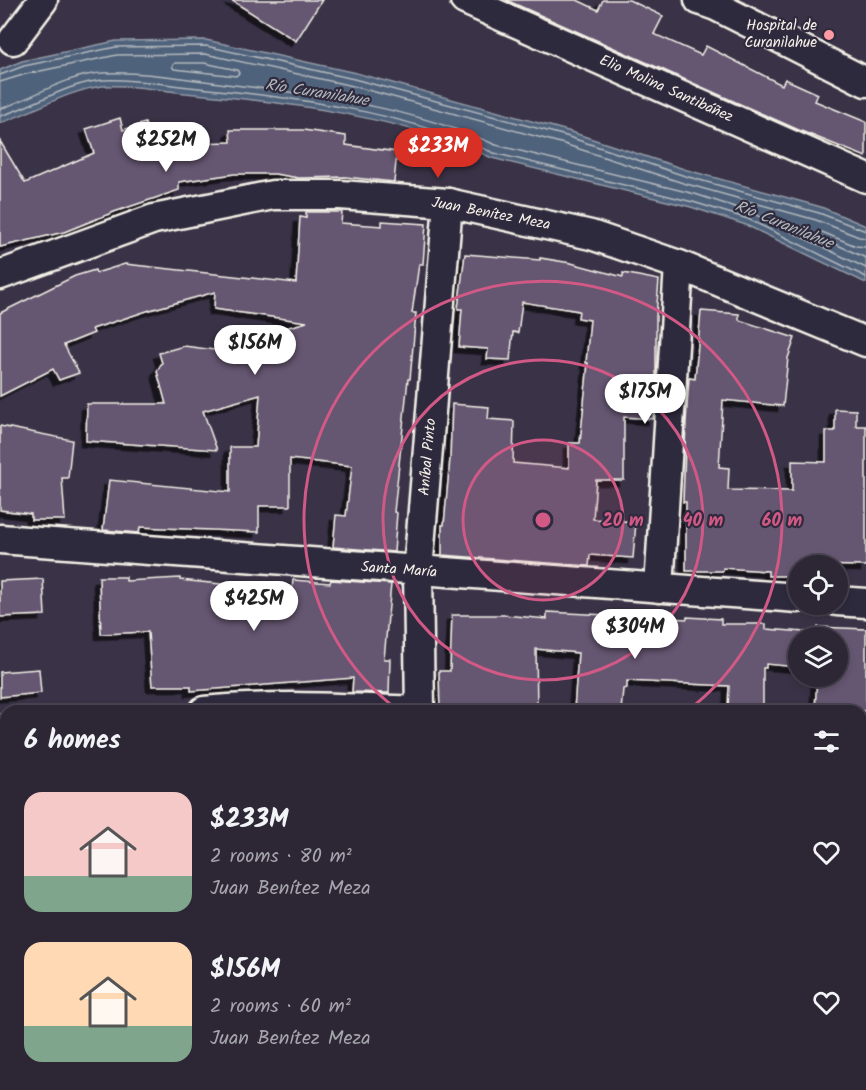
<!DOCTYPE html>
<meta charset="utf-8">
<style>
body{margin:0;font-family:Kalam,sans-serif;background:#342e3d;color:#f1f3f6;height:100vh;display:flex;flex-direction:column;font-size:22px;white-space:nowrap}
*{box-sizing:border-box;margin:0}
p{font-size:20px;color:#a6a5ad}
.icon{flex:none;width:33px;height:33px;fill:none;stroke:currentColor;stroke-width:2;stroke-linecap:round;stroke-linejoin:round}
.map{position:relative;flex:1;overflow:hidden}
.side{position:absolute;left:0px;top:705px;width:867px;height:386px;display:flex;flex-direction:column;background:#2c2635;border-radius:18px 18px 0 0;box-shadow:0 3px 9px #0003,0 0 0 2px #484350}
.side>*{flex:none}
.buttons{position:absolute;left:788px;top:555px;display:grid;gap:12px}
.buttons a{display:grid;place-items:center;width:60px;height:60px;border-radius:50%;background:#2c2635;box-shadow:0 3px 9px #0003,0 0 0 2px #484350;font-size:30px}
.price{position:absolute;translate:-50% -51px;padding:0 14px;border-radius:21px;background:#fff;color:#222;font-size:20px;line-height:39px;filter:drop-shadow(0 2px 3px #0008)}
.price::after{content:'';position:absolute;left:50%;top:36px;width:18px;height:14px;margin-left:-9px;background:inherit;clip-path:polygon(0 0,100% 0,50% 100%)}
.price.selected{background:#d93025;color:#fff}
ul{padding:0;list-style:none}
li{display:flex;align-items:center;gap:18px;height:150px;padding:0 24px}
li span{display:grid;place-items:center;flex:none;width:168px;height:120px;border-radius:18px;color:#555}
li>.icon{margin-inline-start:auto}
span .icon{width:72px;height:72px;fill:#fffc;stroke-width:1}
li b{font-size:26px}
h2{display:flex;justify-content:space-between;align-items:center;height:72px;padding:0 24px;font-size:26px}
.map>svg:first-child{display:block}
.water{fill:#50627b;stroke:#929ba7;stroke-width:1.5}
.lines{fill:none;stroke-linecap:round;stroke-linejoin:round}
.shore{stroke:#b2b8bc;stroke-width:1.5}
.building{fill:#655671;stroke:#f4f1e8;stroke-width:1.5;filter:url(#shadow)}
.minor-casing{stroke:#f4f1e8;stroke-width:33}
.major-casing{stroke:#f4f1e8;stroke-width:38}
.minor{stroke:#2f2a3d;stroke-width:28}
.major{stroke:#2f2a3d;stroke-width:33}
.ring{fill:none;stroke:#d15985;stroke-width:3}
.poi-dot{fill:#ff9aa2;stroke:#2f2a3d;stroke-width:2}
.labels{text-anchor:middle;dominant-baseline:central;stroke-width:4.5;stroke-linejoin:round;paint-order:stroke}
.poi-label{font-size:15px;fill:#f4f1e8;stroke:#2f2a3d;text-anchor:end}
.street-label{font-size:15px;fill:#f4f1e8;stroke:#2f2a3d}
.water-label{font-size:16px;font-style:italic;fill:#b2b8bc;stroke:#2f2a3d}
.centre{fill:#d15985;stroke:#2f2a3d;stroke-width:3}
.ring-label{font-size:18px;text-anchor:middle;font-weight:bold;fill:#d15985;stroke:#2f2a3d;stroke-width:4.5;stroke-linejoin:round;paint-order:stroke}
</style>
<div class="map">
<svg width="866" height="1090" viewBox="0 0 866 1090">
<defs>
<filter id="shadow"><feDropShadow dx="-5.5" dy="5.5" stdDeviation="0" flood-color="#0009"/></filter>
</defs>
<rect width="100%" height="100%" fill="#3a3347"/>
<filter id="ink" filterUnits="userSpaceOnUse"><feTurbulence type="fractalNoise" baseFrequency=".0167" numOctaves="2"/><feDisplacementMap in="SourceGraphic" scale="12" xChannelSelector="R" yChannelSelector="G"/><feConvolveMatrix kernelMatrix="1 2 1 2 8 2 1 2 1" color-interpolation-filters="sRGB"/></filter>
<g filter="url(#ink)">
<path class="water" d="M206,40l150,33 212,58 119,39 134,37 45,19v57l-120,-58 -55,-18 -199,-49c-92,-42 -207,-56 -307,-65 -26,-3 -56,-9 -82,-7 -35,4 -69,26 -103,37v-53l22,-9 94,-20z"/>
<g class="lines">
<g class="shore">
<path d="M175,63h29l33,7 2,3 -3,3 -62,-7 -2,-3z"/>
<path d="M0,75l24,-9 92,-19 90,-1 148,33 212,57 119,40 134,37 47,18"/>
<path d="M0,82l26,-8 91,-19 88,-1 148,32 211,58 119,39 133,37 43,17 7,1"/>
<path d="M0,109c32,-11 69,-35 103,-36 40,-2 83,6 123,11 92,11 185,23 270,61l199,49 55,18 116,56"/>
<path d="M0,116c34,-10 67,-33 103,-36 27,-2 58,4 86,7 102,10 210,23 305,66l199,49 55,17 118,58"/>
<path d="M866,247l-10,-1 -34,-14 -3,2 1,3 46,21"/>
</g>
</g>
<g class="building">
<path d="M231,0h91l-26,41z"/>
<path d="M506,0h71l21,10 5,-10h26l34,16 -9,18 47,21 5,-9 76,39 3,-6 33,15 -3,7 51,21v35l-65,-26z"/>
<path d="M120,118l3,12 22,-7 7,21 79,-2 -1,-12h73l43,6v9l51,7 -3,30 -49,-5 -46,1 -24,-4h-41l-55,8v8l-65,22 -50,20 -64,15v-106l25,42 69,-30 -8,-24z"/>
<path d="M306,212h36l-1,11 41,3v-5l44,3 -3,40h-4l-7,49h4l-6,66h-2l-14,133 3,1 -3,39 -61,-5 3,-32 10,1 6,-50 -62,-7v47h-31v26l-119,-5 -1,6 -36,-3 6,-50 121,12v-45h26l4,-52 -57,16 14,39 -131,-9 1,-37h79l-9,-33 5,-8 -3,-10 25,-7 84,11 3,-25 36,-10 -93,-13 1,-17 -65,18 -58,19 2,4 -30,12 15,28 -20,7 -6,-11 -53,27v-83l75,-37 20,-6 1,3 29,-9 171,19 4,-66 6,1z"/>
<path d="M465,254l75,6v-2l31,5 52,14v-4l36,7 -3,36v60l-3,43 -29,-2v63h-28l-3,39 43,3 -3,36 -43,-3 -1,11 -147,-11v-30h2l6,-66 2,-55 37,3 -1,12 26,2 -1,42 56,5v-25h11l8,-80h-2l4,-43 -12,-2 1,-7 -57,-9 -4,31 -5,-1 -3,28 -23,-1 1,-10 -29,-2 3,-38h-4z"/>
<path d="M701,311l38,3v6l56,18 -7,20 -5,48 -60,-6 -4,67 10,1 -1,22 64,1v-30l34,1v-31h9v-22l21,1v16h10v140l-68,-1v11h-30v-5l-45,-3v3h-37v-69h-3l3,-80 3,-44 6,1z"/>
<path d="M0,426l72,14 -4,38h-6l3,42h-34v-6l-31,-4z"/>
<path d="M99,577h27v4l54,-3v2l112,11 1,-11 37,3 1,-3 60,4 -7,75h6l-1,34 -37,-1 1,-14 -162,13v-5h-39l-4,-54 -47,2z"/>
<path d="M43,579l2,36 -45,2v-36z"/>
<path d="M547,612l140,7v-2l34,2v5h45v5l52,4v-6l48,2v82h-51l2,-35h20v-38h-39v29l-32,-3v4h-3v43l-35,-1 1,-24 -102,-5v7l-4,1 -2,22h-47l4,-58 -42,-4 1,62h-97l-1,-40h11l2,-56h52l43,4z"/>
<path d="M39,669l2,24 -41,4v-25z"/>
</g>
<g class="lines">
<g class="minor-casing">
<g id="minor">
<path d="M465,0l401,178"/>
<path d="M699,0l17,6 150,76"/>
<path d="M13,40l30,-40"/>
<path d="M0,275l154,-56 119,-24h67l108,8 143,32 88,30 187,77"/>
<path d="M0,539l798,59"/>
<path d="M659,588l20,-323"/>
<path d="M837,601l29,2"/>
<path d="M204,711c72,-7 144,-3 216,0"/>
<path d="M420,711l-2,-140 30,-368"/>
<path d="M0,730h6"/>
<path d="M861,1028l5,-71"/>
<path d="M857,1090v-6"/>
</g>
</g>
<g class="major-casing">
<g id="major">
<path d="M0,1035l6,-1"/>
<path d="M0,1064l6,-1"/>
<path d="M509,1084l16,6"/>
<path d="M571,1084l14,6"/>
</g>
</g>
<use href="#minor" class="minor"/>
<use href="#major" class="major"/>
</g>
</g>
<circle cx="543" cy="520" r="80" fill="#d15985" fill-opacity=".12"/>
<g class="ring">
<circle cx="543" cy="520" r="80"/>
<circle cx="543" cy="520" r="160"/>
<path d="M399 711A239 239 0 1 1 687 711"/>
</g>
<circle class="poi-dot" cx="829" cy="35" r="6"/>
<g class="labels">
<g class="poi-label">
<text x="817" y="26">Hospital de<tspan x="817" dy="17">Curanilahue</tspan></text>
</g>
<g class="street-label">
<text transform="translate(666 89) rotate(24)">Elio Molina Santibáñez</text>
<text transform="translate(491 214) rotate(11)">Juan Benítez Meza</text>
<text transform="translate(428 457) rotate(-85)">Aníbal Pinto</text>
<text transform="translate(399 570) rotate(4)">Santa María</text>
</g>
<g class="water-label">
<text transform="translate(317 93) rotate(9)">Río Curanilahue</text>
<text transform="translate(784 225) rotate(22)">Río Curanilahue</text>
</g>
</g>
<circle cx="543" cy="520" r="9" class="centre"/>
<g class="ring-label">
<text x="623" y="526">20 m</text>
<text x="703" y="526">40 m</text>
<text x="782" y="526">60 m</text>
</g>
</svg>
<div class="buttons">
<a><svg class="icon" aria-label="locate" viewBox="0 0 24 24"><circle cx="12" cy="12" r="6"/><path d="M12 2v4M12 18v4M2 12h4M18 12h4"/></svg></a>
<a><svg class="icon" aria-label="layers" viewBox="0 0 24 24"><path d="M12 4l9 5-9 5-9-5zM3 14l9 5 9-5"/></svg></a>
</div>
<b class="price" style="left:166px;top:173px">$252M</b>
<b class="price selected" style="left:438px;top:179px">$233M</b>
<b class="price" style="left:255px;top:376px">$156M</b>
<b class="price" style="left:645px;top:425px">$175M</b>
<b class="price" style="left:254px;top:632px">$425M</b>
<b class="price" style="left:635px;top:660px">$304M</b>
<section class="side">
<h2>6 homes<svg class="icon" aria-label="filters" viewBox="0 0 24 24"><path d="M4 7h16M4 17h16"/><circle cx="9" cy="7" r="2"/><circle cx="15" cy="17" r="2"/></svg></h2>
<ul>
<li><span style="background:linear-gradient(#f6c9c9 70%,#7fa58c 0)"><svg class="icon" aria-label="home" viewBox="0 0 24 24"><path d="M3 11l9-7 9 7M6 9v11h12V9"/></svg></span><div><b>$233M</b><p>2 rooms · 80 m²</p><p>Juan Benítez Meza</p></div><svg class="icon" aria-label="heart" viewBox="0 0 24 24"><path d="M12 20l-8-8c-3-5 5-10 8-4 3-6 11-1 8 4z"/></svg></li>
<li><span style="background:linear-gradient(#ffd9b3 70%,#7fa58c 0)"><svg class="icon" aria-label="home" viewBox="0 0 24 24"><path d="M3 11l9-7 9 7M6 9v11h12V9"/></svg></span><div><b>$156M</b><p>2 rooms · 60 m²</p><p>Juan Benítez Meza</p></div><svg class="icon" aria-label="heart" viewBox="0 0 24 24"><path d="M12 20l-8-8c-3-5 5-10 8-4 3-6 11-1 8 4z"/></svg></li>
</ul>
</section>
</div>
